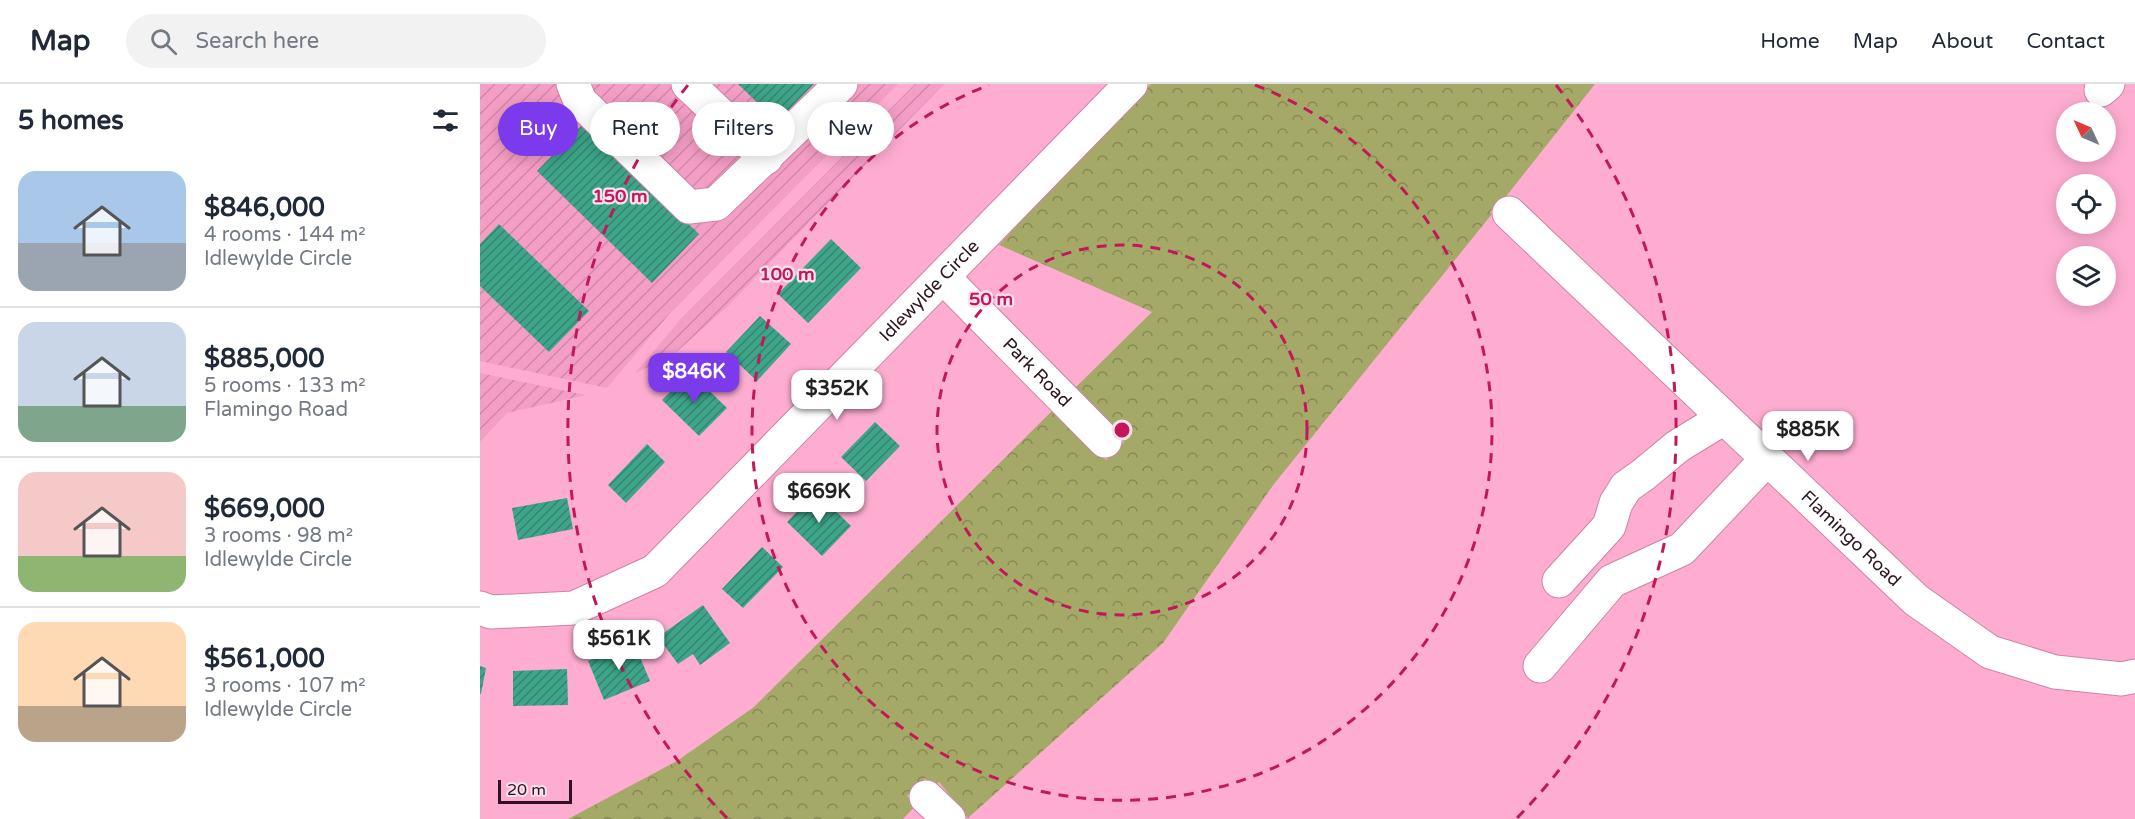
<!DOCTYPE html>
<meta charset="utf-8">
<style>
body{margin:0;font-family:"Varela Round",sans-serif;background:#f2f2f3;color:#1f2937;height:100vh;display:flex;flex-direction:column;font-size:22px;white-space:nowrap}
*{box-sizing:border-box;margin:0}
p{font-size:20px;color:#747a83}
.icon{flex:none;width:33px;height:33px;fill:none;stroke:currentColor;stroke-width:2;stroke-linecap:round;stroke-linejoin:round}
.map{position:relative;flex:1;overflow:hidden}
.drawer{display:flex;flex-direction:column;background:#fff;width:480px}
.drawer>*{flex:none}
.top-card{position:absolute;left:18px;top:18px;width:570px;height:54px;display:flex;gap:12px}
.needle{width:39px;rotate:314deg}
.tools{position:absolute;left:1576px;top:18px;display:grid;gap:12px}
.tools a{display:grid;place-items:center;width:60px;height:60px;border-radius:50%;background:#fff;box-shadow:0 3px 15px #0003;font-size:30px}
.scale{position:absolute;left:18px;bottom:15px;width:74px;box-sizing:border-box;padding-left:6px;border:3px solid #2f1220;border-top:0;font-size:16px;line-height:21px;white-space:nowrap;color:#2f1220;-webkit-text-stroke:4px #fbe1ec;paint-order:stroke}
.price{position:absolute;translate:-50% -51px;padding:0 14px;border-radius:12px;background:#fff;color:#222;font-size:20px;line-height:39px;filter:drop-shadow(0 2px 3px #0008)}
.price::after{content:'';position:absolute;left:50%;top:36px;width:18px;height:14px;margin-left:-9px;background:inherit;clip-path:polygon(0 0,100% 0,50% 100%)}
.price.active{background:#7c3aed;color:#fff}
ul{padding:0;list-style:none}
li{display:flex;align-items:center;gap:18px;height:150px;padding:0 18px}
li+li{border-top:2px solid #e0e1e3}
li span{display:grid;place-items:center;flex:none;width:168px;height:120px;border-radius:18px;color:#555}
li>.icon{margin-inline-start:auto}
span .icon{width:72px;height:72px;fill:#fffc;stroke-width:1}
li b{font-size:26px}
h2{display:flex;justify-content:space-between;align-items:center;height:72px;padding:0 18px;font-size:26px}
.pill{padding:0 21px;border-radius:27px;background:#fff;box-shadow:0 3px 15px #0003;font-size:21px;line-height:54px}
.pill.active{background:#7c3aed;color:#fff}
header{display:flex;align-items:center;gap:36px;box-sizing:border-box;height:84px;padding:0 30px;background:#fff;border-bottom:2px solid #e0e1e3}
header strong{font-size:28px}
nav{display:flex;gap:33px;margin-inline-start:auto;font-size:21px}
.search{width:420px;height:54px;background:#f2f2f3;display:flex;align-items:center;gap:15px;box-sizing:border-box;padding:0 21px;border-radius:33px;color:#747a83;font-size:22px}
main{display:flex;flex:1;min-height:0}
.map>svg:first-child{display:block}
.industrial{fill:url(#industrial-furrows)}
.forest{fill:url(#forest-crowns)}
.building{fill:url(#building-hatch)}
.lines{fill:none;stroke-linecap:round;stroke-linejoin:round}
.minor-casing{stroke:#cf82a5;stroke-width:35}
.minor{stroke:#fff;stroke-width:33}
.ring{fill:none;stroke:#c2185b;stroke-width:3;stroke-dasharray:10 8}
.labels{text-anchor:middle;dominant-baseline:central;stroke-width:4.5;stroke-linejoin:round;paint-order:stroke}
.street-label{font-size:18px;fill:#2f1220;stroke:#fbe1ec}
.centre{fill:#c2185b;stroke:#fbe1ec;stroke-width:3}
.ring-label{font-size:18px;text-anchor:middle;font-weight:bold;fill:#c2185b;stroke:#fbe1ec;stroke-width:4.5;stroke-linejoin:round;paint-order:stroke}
</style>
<header>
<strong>Map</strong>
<div class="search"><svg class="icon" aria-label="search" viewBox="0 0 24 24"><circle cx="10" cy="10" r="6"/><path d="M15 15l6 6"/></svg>Search here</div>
<nav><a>Home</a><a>Map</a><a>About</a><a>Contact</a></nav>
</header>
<main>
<section class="drawer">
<h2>5 homes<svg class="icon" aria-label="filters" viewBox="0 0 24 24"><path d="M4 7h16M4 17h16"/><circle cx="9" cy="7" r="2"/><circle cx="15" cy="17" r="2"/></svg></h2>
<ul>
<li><span style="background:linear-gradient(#a9c7e8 60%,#9aa5b1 0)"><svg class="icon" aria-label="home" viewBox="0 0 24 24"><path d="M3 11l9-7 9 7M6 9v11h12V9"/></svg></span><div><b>$846,000</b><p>4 rooms · 144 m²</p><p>Idlewylde Circle</p></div></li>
<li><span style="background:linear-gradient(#c9d6e8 70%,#7fa58c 0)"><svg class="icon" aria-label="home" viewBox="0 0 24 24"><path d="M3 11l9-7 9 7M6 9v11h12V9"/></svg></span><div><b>$885,000</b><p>5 rooms · 133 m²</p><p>Flamingo Road</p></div></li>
<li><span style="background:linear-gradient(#f6c9c9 70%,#8fb573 0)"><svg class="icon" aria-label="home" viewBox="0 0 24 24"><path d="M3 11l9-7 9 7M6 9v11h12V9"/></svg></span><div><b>$669,000</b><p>3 rooms · 98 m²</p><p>Idlewylde Circle</p></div></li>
<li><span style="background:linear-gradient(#ffd9b3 70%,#b9a48a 0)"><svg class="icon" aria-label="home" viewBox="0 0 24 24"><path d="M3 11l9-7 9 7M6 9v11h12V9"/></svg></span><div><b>$561,000</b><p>3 rooms · 107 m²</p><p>Idlewylde Circle</p></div></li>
</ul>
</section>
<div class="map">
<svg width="1655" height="735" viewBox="0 0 1655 735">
<defs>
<pattern id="industrial-furrows" width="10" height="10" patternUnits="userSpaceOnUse" patternTransform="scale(1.5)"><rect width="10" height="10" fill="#f59ec5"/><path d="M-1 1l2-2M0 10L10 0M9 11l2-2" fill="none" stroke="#d287a9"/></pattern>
<pattern id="forest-crowns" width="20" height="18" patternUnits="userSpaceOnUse" patternTransform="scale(1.5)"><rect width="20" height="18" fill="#a5a967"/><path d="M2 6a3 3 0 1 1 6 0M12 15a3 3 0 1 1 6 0" fill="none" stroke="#878854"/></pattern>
<pattern id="building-hatch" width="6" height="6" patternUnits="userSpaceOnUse" patternTransform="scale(1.5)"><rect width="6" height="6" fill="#3ea588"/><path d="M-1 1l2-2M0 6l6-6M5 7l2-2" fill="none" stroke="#34856f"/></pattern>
</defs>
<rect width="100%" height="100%" fill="#feadd1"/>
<g class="industrial">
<path d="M0,0h418l-227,228 -64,76 -127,-27z"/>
<path d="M435,0h29l-217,223 -55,49 -37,17 45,-53z"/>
<path d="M0,289l106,22 -79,18 -27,29z"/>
</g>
<path class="forest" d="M671,0h444l-87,110 -18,18 2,2 -218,270 -111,159 -195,175 -29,-36 -5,5 -9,-9 -18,18 9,9 -13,14h-335l109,-58 77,-54 301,-299 51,52 18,-18 -51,-52 79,-78 -153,-67 77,-85z"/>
<g class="building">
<path d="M258,0h76l-37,38z"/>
<path d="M104,39l115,111 -47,49 -115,-112z"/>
<path d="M19,140l90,87 -40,41 -69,-66v-42z"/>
<path d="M351,155l30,29 -53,55 -30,-29z"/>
<path d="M280,232l31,28 -34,37 -31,-29z"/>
<path d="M210,288l37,36 -28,28 -37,-36z"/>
<path d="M395,338l25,24 -34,35 -25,-24z"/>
<path d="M167,360l18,18 -39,41 -18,-18z"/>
<path d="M336,408l35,34 -29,30 -35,-34z"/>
<path d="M87,414l6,31 -55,11 -6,-32z"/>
<path d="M282,463l21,20 -40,41 -21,-19z"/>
<path d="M223,521l27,38 -30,22 -7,-11 -15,10 -20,-27z"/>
<path d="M154,559l16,38 -46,19 -16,-39z"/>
<path d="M0,582l6,2 -5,26h-1z"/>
<path d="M87,585l1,36 -55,1v-35z"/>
</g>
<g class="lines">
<g class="minor-casing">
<g id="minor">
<path d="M93,0l7,17 109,106 27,-3 125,-120"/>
<path d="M208,0l78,74"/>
<path d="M1621,6l7,-6"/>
<path id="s1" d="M1029,129l407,387 74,52 65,20 67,7 13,-3"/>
<path id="s2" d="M463,193l162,164"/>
<path d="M1079,497l50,-55 7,-23 10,-16 17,-12 35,-29 46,-28"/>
<path id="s3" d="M0,524l11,4 83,-4 81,-37 476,-487"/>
<path d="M1060,582l72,-85 70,-32 85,-90"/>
<path d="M446,713l23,22"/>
</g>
</g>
<use href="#minor" class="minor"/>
</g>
<g class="ring">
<circle cx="642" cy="346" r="185"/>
<path d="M775 1A370 370 0 1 1 509 1"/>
<path d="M247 734A554 554 0 0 1 208 1M1076 1A554 554 0 0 1 1037 734"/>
</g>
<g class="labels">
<g class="street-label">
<text stroke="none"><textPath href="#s3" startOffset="576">Idlewylde Circle</textPath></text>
<text stroke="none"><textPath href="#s2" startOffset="134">Park Road</textPath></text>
<text stroke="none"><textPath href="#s1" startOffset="472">Flamingo Road</textPath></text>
</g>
</g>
<circle cx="642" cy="346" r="9" class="centre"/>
<g class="ring-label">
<text x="140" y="118">150 m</text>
<text x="307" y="196">100 m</text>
<text x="511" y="221">50 m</text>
</g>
</svg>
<div class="tools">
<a><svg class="needle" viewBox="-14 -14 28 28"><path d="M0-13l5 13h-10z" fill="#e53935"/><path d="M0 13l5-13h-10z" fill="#747a83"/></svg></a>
<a><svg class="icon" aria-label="locate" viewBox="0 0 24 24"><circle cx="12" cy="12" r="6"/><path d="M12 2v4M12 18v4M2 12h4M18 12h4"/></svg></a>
<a><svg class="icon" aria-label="layers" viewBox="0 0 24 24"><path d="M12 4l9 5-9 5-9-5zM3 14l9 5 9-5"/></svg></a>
</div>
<div class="scale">20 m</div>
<b class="price active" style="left:214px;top:320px">$846K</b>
<b class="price" style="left:357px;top:337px">$352K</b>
<b class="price" style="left:1328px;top:378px">$885K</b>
<b class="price" style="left:339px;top:440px">$669K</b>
<b class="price" style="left:139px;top:587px">$561K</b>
<div class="top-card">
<a class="pill active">Buy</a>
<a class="pill">Rent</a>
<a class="pill">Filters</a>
<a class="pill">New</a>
</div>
</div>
</main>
